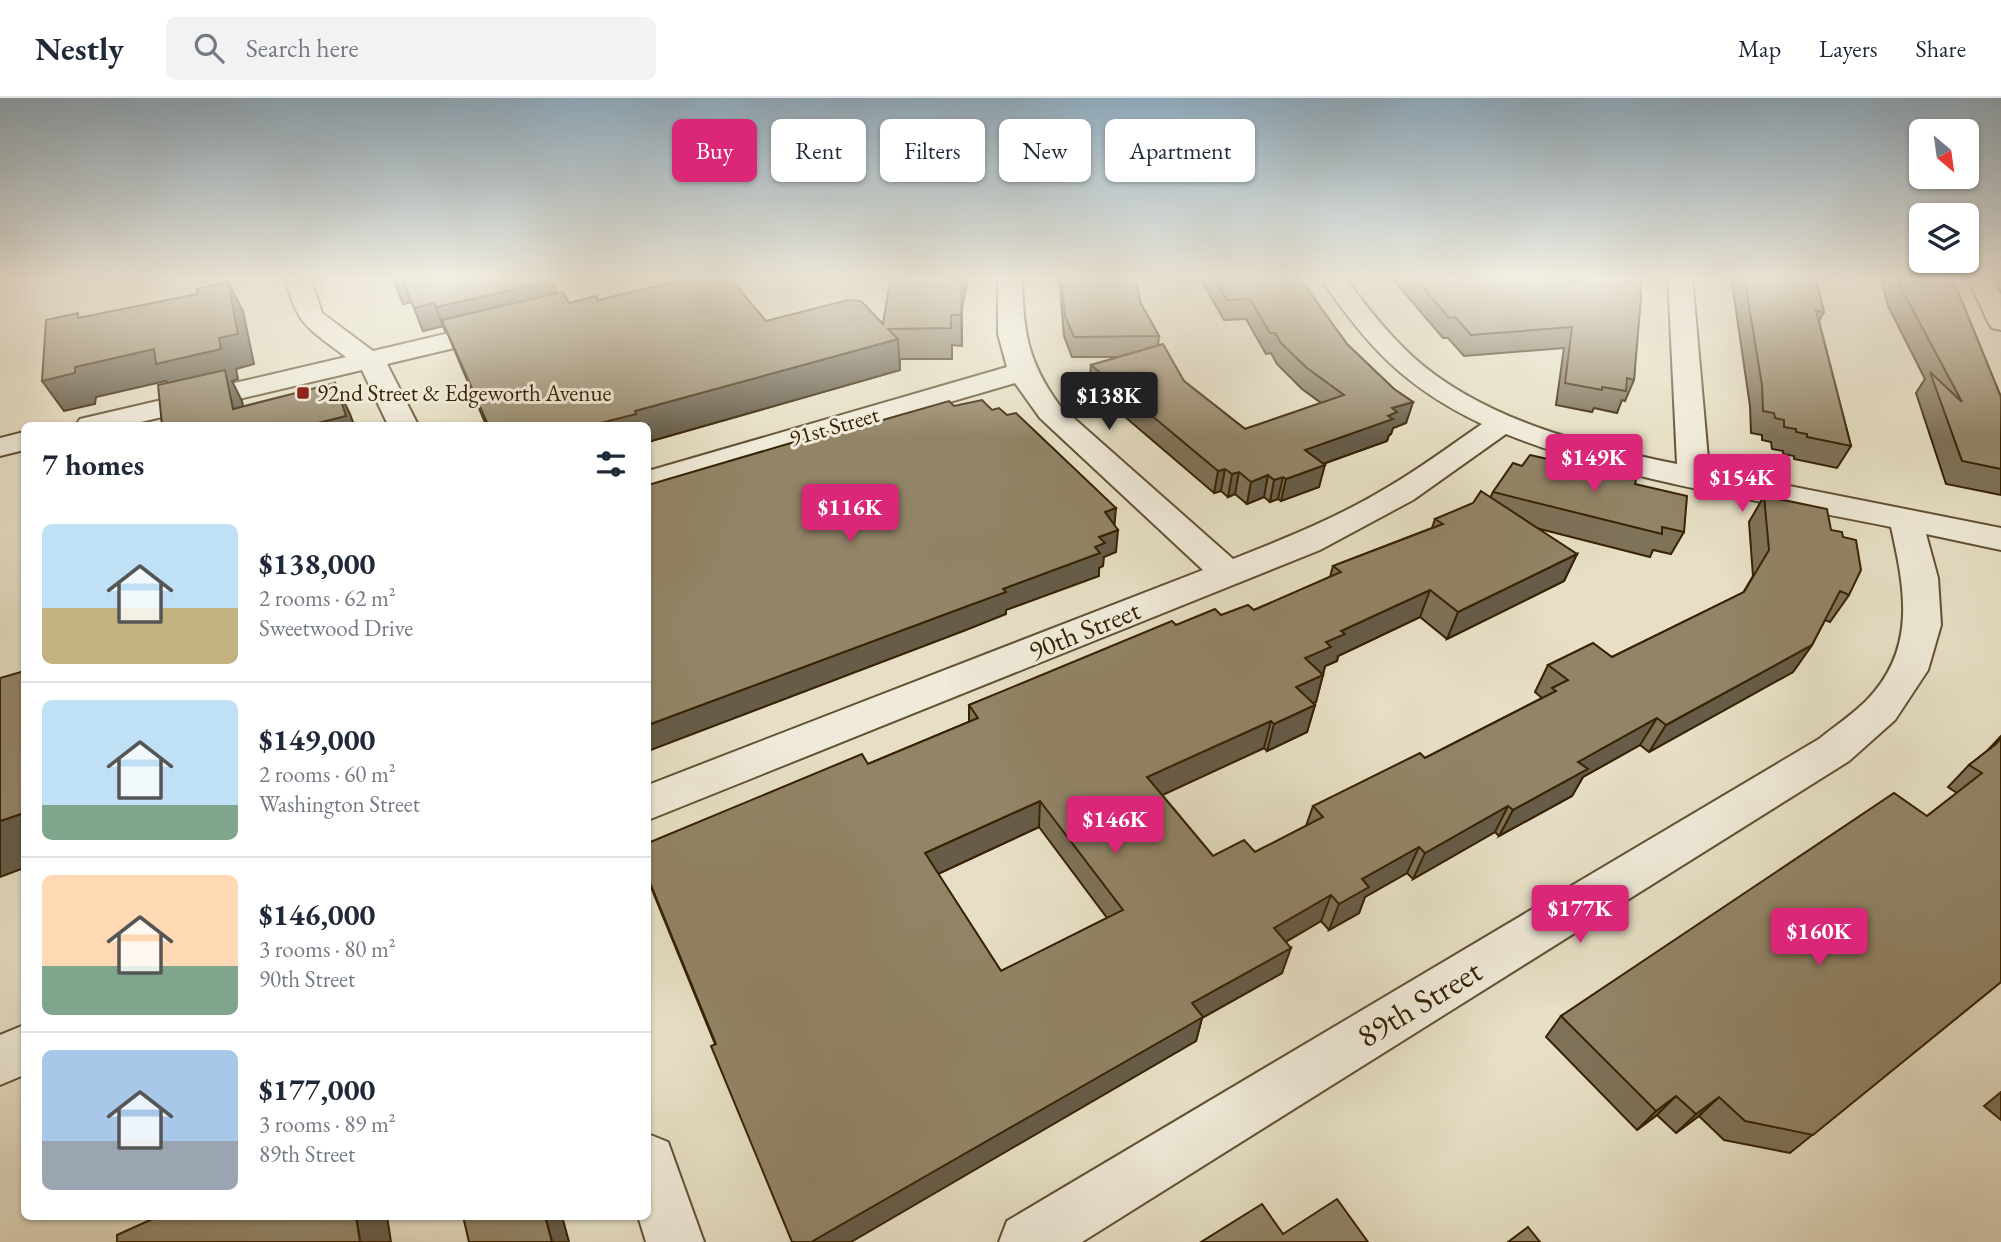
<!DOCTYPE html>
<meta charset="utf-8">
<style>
body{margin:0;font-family:"EB Garamond",serif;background:#f2f2f3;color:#1f2937;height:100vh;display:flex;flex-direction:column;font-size:26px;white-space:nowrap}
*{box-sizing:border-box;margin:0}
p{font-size:23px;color:#747a83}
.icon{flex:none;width:38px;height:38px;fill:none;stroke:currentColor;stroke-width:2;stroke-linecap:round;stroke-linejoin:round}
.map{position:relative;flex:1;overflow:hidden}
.details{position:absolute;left:21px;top:324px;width:630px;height:798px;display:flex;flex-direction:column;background:#fff;border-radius:10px;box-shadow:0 2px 5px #0004}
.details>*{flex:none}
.guide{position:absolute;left:672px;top:21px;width:665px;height:63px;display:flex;gap:14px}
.needle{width:46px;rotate:151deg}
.fabs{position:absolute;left:1909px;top:21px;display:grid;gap:14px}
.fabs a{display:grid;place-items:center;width:70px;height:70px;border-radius:10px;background:#fff;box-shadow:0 2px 5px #0004;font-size:35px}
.price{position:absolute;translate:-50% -60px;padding:0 16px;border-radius:7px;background:#db2777;color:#fff;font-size:23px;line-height:46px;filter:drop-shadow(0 2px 4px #0008)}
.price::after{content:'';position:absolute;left:50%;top:42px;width:21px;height:16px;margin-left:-10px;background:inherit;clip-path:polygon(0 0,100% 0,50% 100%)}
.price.current{background:#222;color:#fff}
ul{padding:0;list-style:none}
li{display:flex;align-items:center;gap:21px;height:175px;padding:0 21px}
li+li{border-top:2px solid #e0e1e3}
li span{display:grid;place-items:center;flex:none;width:196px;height:140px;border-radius:10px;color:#555}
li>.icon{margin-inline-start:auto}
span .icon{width:84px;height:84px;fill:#fffc;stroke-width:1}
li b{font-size:30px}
h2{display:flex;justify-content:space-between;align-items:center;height:84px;padding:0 21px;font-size:30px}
.tag{padding:0 24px;border-radius:10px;background:#fff;box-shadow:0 2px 5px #0004;font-size:24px;line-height:63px}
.tag.current{background:#db2777;color:#fff}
header{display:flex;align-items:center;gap:42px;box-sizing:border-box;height:98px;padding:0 35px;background:#fff;border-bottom:2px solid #e0e1e3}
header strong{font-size:33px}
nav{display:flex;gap:38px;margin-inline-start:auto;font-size:24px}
.search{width:490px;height:63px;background:#f2f2f3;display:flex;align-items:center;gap:18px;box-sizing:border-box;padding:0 24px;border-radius:10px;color:#747a83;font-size:26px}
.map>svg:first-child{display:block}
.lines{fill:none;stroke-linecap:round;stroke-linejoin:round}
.minor-casing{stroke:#635133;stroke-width:4}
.minor{fill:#efead9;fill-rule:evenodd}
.wall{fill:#7e7259;stroke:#372202;stroke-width:2;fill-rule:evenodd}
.shaded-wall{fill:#665c48;stroke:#372202;stroke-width:2}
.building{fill:#928467;stroke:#372202;stroke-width:2;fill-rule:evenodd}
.poi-dot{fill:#8f2418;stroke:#efead9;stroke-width:2.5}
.labels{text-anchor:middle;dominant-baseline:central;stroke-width:6;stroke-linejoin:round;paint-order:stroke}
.far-poi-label{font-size:23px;fill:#372202;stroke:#efead9;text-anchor:start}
.far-street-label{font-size:23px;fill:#372202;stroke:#efead9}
.street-label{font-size:28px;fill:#372202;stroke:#efead9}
.near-street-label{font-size:33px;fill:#372202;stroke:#efead9}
</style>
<header>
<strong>Nestly</strong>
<div class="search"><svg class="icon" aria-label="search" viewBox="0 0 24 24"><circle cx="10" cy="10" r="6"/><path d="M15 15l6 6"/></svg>Search here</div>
<nav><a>Map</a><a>Layers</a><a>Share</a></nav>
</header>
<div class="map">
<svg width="2001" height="1144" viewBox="0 0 2001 1144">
<rect width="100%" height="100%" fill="#e6dfc5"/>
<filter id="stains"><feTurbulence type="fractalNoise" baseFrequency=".00286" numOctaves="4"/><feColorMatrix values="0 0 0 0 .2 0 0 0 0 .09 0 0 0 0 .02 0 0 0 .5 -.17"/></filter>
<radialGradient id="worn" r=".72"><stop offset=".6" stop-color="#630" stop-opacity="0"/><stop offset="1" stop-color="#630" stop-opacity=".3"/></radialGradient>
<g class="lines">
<g class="minor-casing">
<g id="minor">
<path d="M285,178h25l12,37 51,38 127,-30 9,2 4,6 -4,6 -122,29 31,61h-30l-26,-55 -234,55h-52l4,-6 266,-62c-39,-30 -49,-31 -61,-81z"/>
<path d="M998,178h24c1,55 5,85 38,130l173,153c53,-21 106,-42 155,-72 33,-19 63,-42 94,-63 -78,-37 -115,-78 -163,-148h25c21,29 43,57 69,81 70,63 175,89 264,107l-9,-188h24l17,194 292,58v22l-75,-16 12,44 3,47 -13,45 -33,50 -46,41 -767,481h-83l8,-21 812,-482c16,-13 33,-24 47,-38 51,-52 39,-111 25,-174 -125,-26 -266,-45 -385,-93l-93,66 -93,50 -672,270v-35l555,-215 -163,-152 -25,-35 -367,107v-19l359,-104 -9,-33z"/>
<path d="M1967,178h25l9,19v35l-9,-2 -4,-6z"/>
<path d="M24,334v18l-24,6v-18z"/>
<path d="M24,927v50l-24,10v-50z"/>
<path d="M648,1036l20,8 36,100h-58l-8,-26h10z"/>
</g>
</g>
<use href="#minor" class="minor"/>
</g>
<g class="wall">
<path d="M891,178h77l-6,33v37l-10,-1v14h-52v11l-252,72v-17h-162l-40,-95 -1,1 -2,-5 -20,5 -11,-29 -9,2 -9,-23 163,13 12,9 29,-3 168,21 117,3z"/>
<path d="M1059,178h76l5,26 19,34 -1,10 26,35 61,48 76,-26 -19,-14 -25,-25 -6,-11 -5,1 -20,-35 -22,1 -25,-44h99l49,68 47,45 19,13 -7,21 -13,5 -2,6 -2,1 -2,6 -64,23 -4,23 -38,14 -3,-2 -8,3 -6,-5 -17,7 -12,-10 -7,3 -7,-6 -7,2 -125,-107 2,-21 28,-8h-47l-8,-21z"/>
<path d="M1390,178h152l34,6 -1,-6h65l-6,104 -9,21 -3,-1 -5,13 -23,-5 -2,4 -36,-7 8,-57 -100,8 -16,-18h-5z"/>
<path d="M1731,178h84l9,36 -5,9 32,125 -14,22 -43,-9v-3l-11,-2v-3l-11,-2 -1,-7 -9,-2v-5l-11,-2 -1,-27z"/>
<path d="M1880,178h69l52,121v98l-55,-11 -30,-91 9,-14 -37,-73z"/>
<path d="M1522,368l113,18 49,48 -13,22 -18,-4 -3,7 -114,-29 41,26 -13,27 -117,58 -27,-22 -82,39 -1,5 -12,5 -9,36 -3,1 2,2 -8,27 -40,19 -3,-3 -102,47 51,61 42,-4 51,-26 7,-20 112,-48 117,-60 -7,-6 13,-27 64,-8 131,-64 10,-17 -4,-54 15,-26 67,34 18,65 -19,27 -5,-2 -13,25 -19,27 -144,80 -9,-7 -57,32 -11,19 -73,40 -4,-4 -82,47 -6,-6 -42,24 -6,16 -30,17 -8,-9 -35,21 -4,31 -80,45 -6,23 -481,3 -67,-164 220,-116 101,-42v-17l207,-80 78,-15 76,-33 3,-11 99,-38 3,-9 55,-21 3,-6zM1039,729l68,91 -106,53 -63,-97z"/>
<path d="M2001,638v246l-211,171 -66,-13 -25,-24 -23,17 -19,-18 -20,15 -91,-93 15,-21 366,-200 30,-23 -9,-6 21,-22 18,-14z"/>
<path d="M2001,994v28l-17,-14z"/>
</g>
<g class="shaded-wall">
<path d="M962,178h6l-6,33v37l-1,-31z"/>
<path d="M402,182l10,22 -9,2 -9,-23z"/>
<path d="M553,183l7,23 -118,16 4,10 -1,1 -9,-24z"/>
<path d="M228,184l15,29 11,53 -18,5 2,10 -6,2 10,20 5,24 -73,-31 -8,-13 -70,16 -1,7 -31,7 -22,-30 33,-14 79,-18 65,-11z"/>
<path d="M434,205l9,23 -20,5 -9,-23z"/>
<path d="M898,241l2,31 -252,72v-17h-55l42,-14z"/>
<path d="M335,285l15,31 4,11h-44z"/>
<path d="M1413,304l-7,21 -13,5 -2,6 -2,1 -2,6 -87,31 5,-22 87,-42z"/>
<path d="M1325,367l-6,22 -38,14 5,-22z"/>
<path d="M1225,371l-4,22 -7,2 4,-22z"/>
<path d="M1239,374l-4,22 -7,3 4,-23z"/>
<path d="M1268,377l-4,22 -17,7 4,-22z"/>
<path d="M1283,379l-5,22 -8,3 4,-22z"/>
<path d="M1116,410l-2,23 -9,-19z"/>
<path d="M1118,432l-2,22 -12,5 -1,9 -4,2v8l-93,34v4l-40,16 -318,121v-26l355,-136 92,-42 4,-10z"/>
<path d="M1577,456l-13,27 -117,58 11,-27z"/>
<path d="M1430,492l-10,27 -82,39 -1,5 -12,5 -2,8 -25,11 7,-27 21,-16 15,-11z"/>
<path d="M1812,547l-19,27 -144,80 17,-27z"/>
<path d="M1323,577l-7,27 -27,12 7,-27z"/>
<path d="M1315,607l-8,27 -40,19 7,-27z"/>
<path d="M1657,620l-17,27 -57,32 -11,19 -73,40 14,-26 65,-48z"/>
<path d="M1271,623l-7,27 -121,56 4,-27z"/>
<path d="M1040,703l-1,26 -112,52 -2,-26z"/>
<path d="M1508,708l-13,26 -82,47 12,-26z"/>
<path d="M24,715v55l-24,9v-56z"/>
<path d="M1419,749l-12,26 -42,24 -6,16 -30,17 10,-26 23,-25z"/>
<path d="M1331,797l-10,26 -55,32 8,-25z"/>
<path d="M1291,850l-9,25 -80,45 -6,23 -345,201h-40l381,-239z"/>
<path d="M1676,998l-19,19 -20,15 19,-19z"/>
<path d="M1719,999l-20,19 -23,17 20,-19z"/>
<path d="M356,1118h31l4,26h-31z"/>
<path d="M545,1118h17l7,26h-17z"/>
</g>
<g class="building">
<path d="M393,178h157l3,5 -117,26 -2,-4 -20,5 -12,-28 -8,1z"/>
<path d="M702,178h26l38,45 82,-21 13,1 22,23 8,-48h71l-1,39h-10v13l-63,1 10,10 -263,72 1,3 -43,11h-105l-46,-105 121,-28 6,11 27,-7 2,4z"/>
<path d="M1061,178h74l5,26 19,34 -85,1 -9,-21z"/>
<path d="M1213,178h85l49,68 47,45 19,13 -21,6 5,4 -9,4 5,3 -88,31 20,15 -39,14 -3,-2 -9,3 -6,-5 -17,7 -12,-10 -7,2 -7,-5 -7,2 -127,-106 72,-21 21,37 61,48 99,-34 -37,-27 -26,-25 -6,-10h-5l-20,-34 -23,1z"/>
<path d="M1413,178h129l46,8 -2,-8h54l1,22 -7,82 -7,-2 -1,13 -24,-4v3l-37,-7 7,-56 -101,8 -16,-18 -6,1z"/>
<path d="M1744,178h71l9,36 -8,-1 35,135 -44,-9v-3l-11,-2v-3l-12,-2v-7l-9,-2 -1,-5 -11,-2 -1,-26z"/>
<path d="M1897,178h52l8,13 44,108v72l-39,-8 -32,-89 32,30 -62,-116z"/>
<path d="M228,184l10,52 -19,4 2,11 -65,15 -2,-15 -79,18v6l-33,8 4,-61 32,-7v5l119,-24v-5z"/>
<path d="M225,272l8,39 102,-26 11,33 -36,9h-148l-4,-40z"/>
<path d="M982,302l10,10 7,-2 8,7 9,-2 100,95 -11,4 13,18 -19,7 6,6 -10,4 5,6 -97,36 3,3 -41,15 -317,118v-240l211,-62 3,3 87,-25 5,5z"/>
<path d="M1530,357l31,7 3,-4 72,21 -1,5 52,12 -3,36 -22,-5v7l-169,-42 20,-29 9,3z"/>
<path d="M1481,393l96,63 -119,58 -28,-22 -89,41 4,3 -19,8 5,5 -26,11 18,17 -27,12 19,18 -41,19 -3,-3 -124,56 66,79 31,-16 11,12 68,-35 -10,-11 107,-53 5,5 131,-67 -4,-3 16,-8 -20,-15 45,-22 19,14 132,-65 25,-42 -5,-54 63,13 4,21 11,2 1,5 13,3 5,30 -12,25 -9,-4 -28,54 -146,80 -9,-7 -79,44 10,7 -75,41 -5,-4 -83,47 -6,-6 -57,32 7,8 -30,17 -8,-9 -57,33 17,20 -99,55 11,14 -392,225h-19l-81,-196 5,-2 -68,-166v-35l214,-89 6,10 110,-46 -9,-13 203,-84 4,4 39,-16 6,6 27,-10 6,5 87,-38 -8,-6 110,-42 -8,-5 38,-16zM1040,703l83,109 -122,61 -76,-118z"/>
<path d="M24,573v142l-24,8v-143z"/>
<path d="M2001,640v244l-188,153 -68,-14 -26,-24 -23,17 -20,-18 -20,15 -95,-95 333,-223 33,23 55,-43 -13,-8 27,-21z"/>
<path d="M1337,1101l31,43h-167l61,-38 21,30z"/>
<path d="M159,1118h197l4,26h-243v-7z"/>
<path d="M463,1118h82l7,26h-83z"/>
<path d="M1528,1129l12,15h-32z"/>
</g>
<linearGradient id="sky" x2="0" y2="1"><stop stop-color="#8facc0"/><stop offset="0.53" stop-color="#f4f1e5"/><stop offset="1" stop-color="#f4f1e5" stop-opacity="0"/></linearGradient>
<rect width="2001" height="339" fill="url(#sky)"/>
<rect class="poi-dot" x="296" y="288" width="14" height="14" rx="3.5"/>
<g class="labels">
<g class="far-poi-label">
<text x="317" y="295">92nd Street &amp; Edgeworth Avenue</text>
</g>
<g class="far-street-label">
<text transform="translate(834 328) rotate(-16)">91st Street</text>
</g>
<g class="street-label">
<text transform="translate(1084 532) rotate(-22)">90th Street</text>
</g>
<g class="near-street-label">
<text transform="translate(1419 905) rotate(-31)">89th Street</text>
</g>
</g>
<rect width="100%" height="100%" filter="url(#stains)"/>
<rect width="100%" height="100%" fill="url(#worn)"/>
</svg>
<div class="fabs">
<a><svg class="needle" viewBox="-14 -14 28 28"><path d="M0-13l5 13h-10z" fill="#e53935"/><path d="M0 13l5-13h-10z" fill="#747a83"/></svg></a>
<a><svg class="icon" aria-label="layers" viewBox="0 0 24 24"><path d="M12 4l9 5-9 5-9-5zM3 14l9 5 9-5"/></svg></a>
</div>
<b class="price current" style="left:1109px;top:334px">$138K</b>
<b class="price" style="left:1594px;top:396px">$149K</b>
<b class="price" style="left:1742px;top:416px">$154K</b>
<b class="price" style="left:850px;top:446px">$116K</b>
<b class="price" style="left:1115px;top:758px">$146K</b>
<b class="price" style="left:1580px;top:847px">$177K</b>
<b class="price" style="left:1819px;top:870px">$160K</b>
<div class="guide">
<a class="tag current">Buy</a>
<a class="tag">Rent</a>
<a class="tag">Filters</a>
<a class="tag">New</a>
<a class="tag">Apartment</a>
</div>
<section class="details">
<h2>7 homes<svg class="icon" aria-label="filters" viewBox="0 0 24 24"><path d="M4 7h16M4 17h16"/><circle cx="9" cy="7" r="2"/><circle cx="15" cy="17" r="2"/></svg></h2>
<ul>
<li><span style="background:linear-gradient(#bfe0f5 60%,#c2b280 0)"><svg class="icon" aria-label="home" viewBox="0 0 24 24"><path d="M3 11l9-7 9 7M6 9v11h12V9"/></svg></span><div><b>$138,000</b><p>2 rooms · 62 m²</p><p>Sweetwood Drive</p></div></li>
<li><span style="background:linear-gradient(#bfe0f5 75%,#7fa58c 0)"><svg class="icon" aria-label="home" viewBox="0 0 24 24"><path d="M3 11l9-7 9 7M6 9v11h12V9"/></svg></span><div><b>$149,000</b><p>2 rooms · 60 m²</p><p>Washington Street</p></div></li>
<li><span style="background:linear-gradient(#ffd9b3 65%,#7fa58c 0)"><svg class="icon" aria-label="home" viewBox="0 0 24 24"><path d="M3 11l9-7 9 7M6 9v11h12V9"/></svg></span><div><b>$146,000</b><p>3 rooms · 80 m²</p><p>90th Street</p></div></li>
<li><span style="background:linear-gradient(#a9c7e8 65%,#9aa5b1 0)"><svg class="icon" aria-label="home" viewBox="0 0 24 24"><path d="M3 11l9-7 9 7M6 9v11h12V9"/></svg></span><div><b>$177,000</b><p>3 rooms · 89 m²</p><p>89th Street</p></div></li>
</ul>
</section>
</div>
